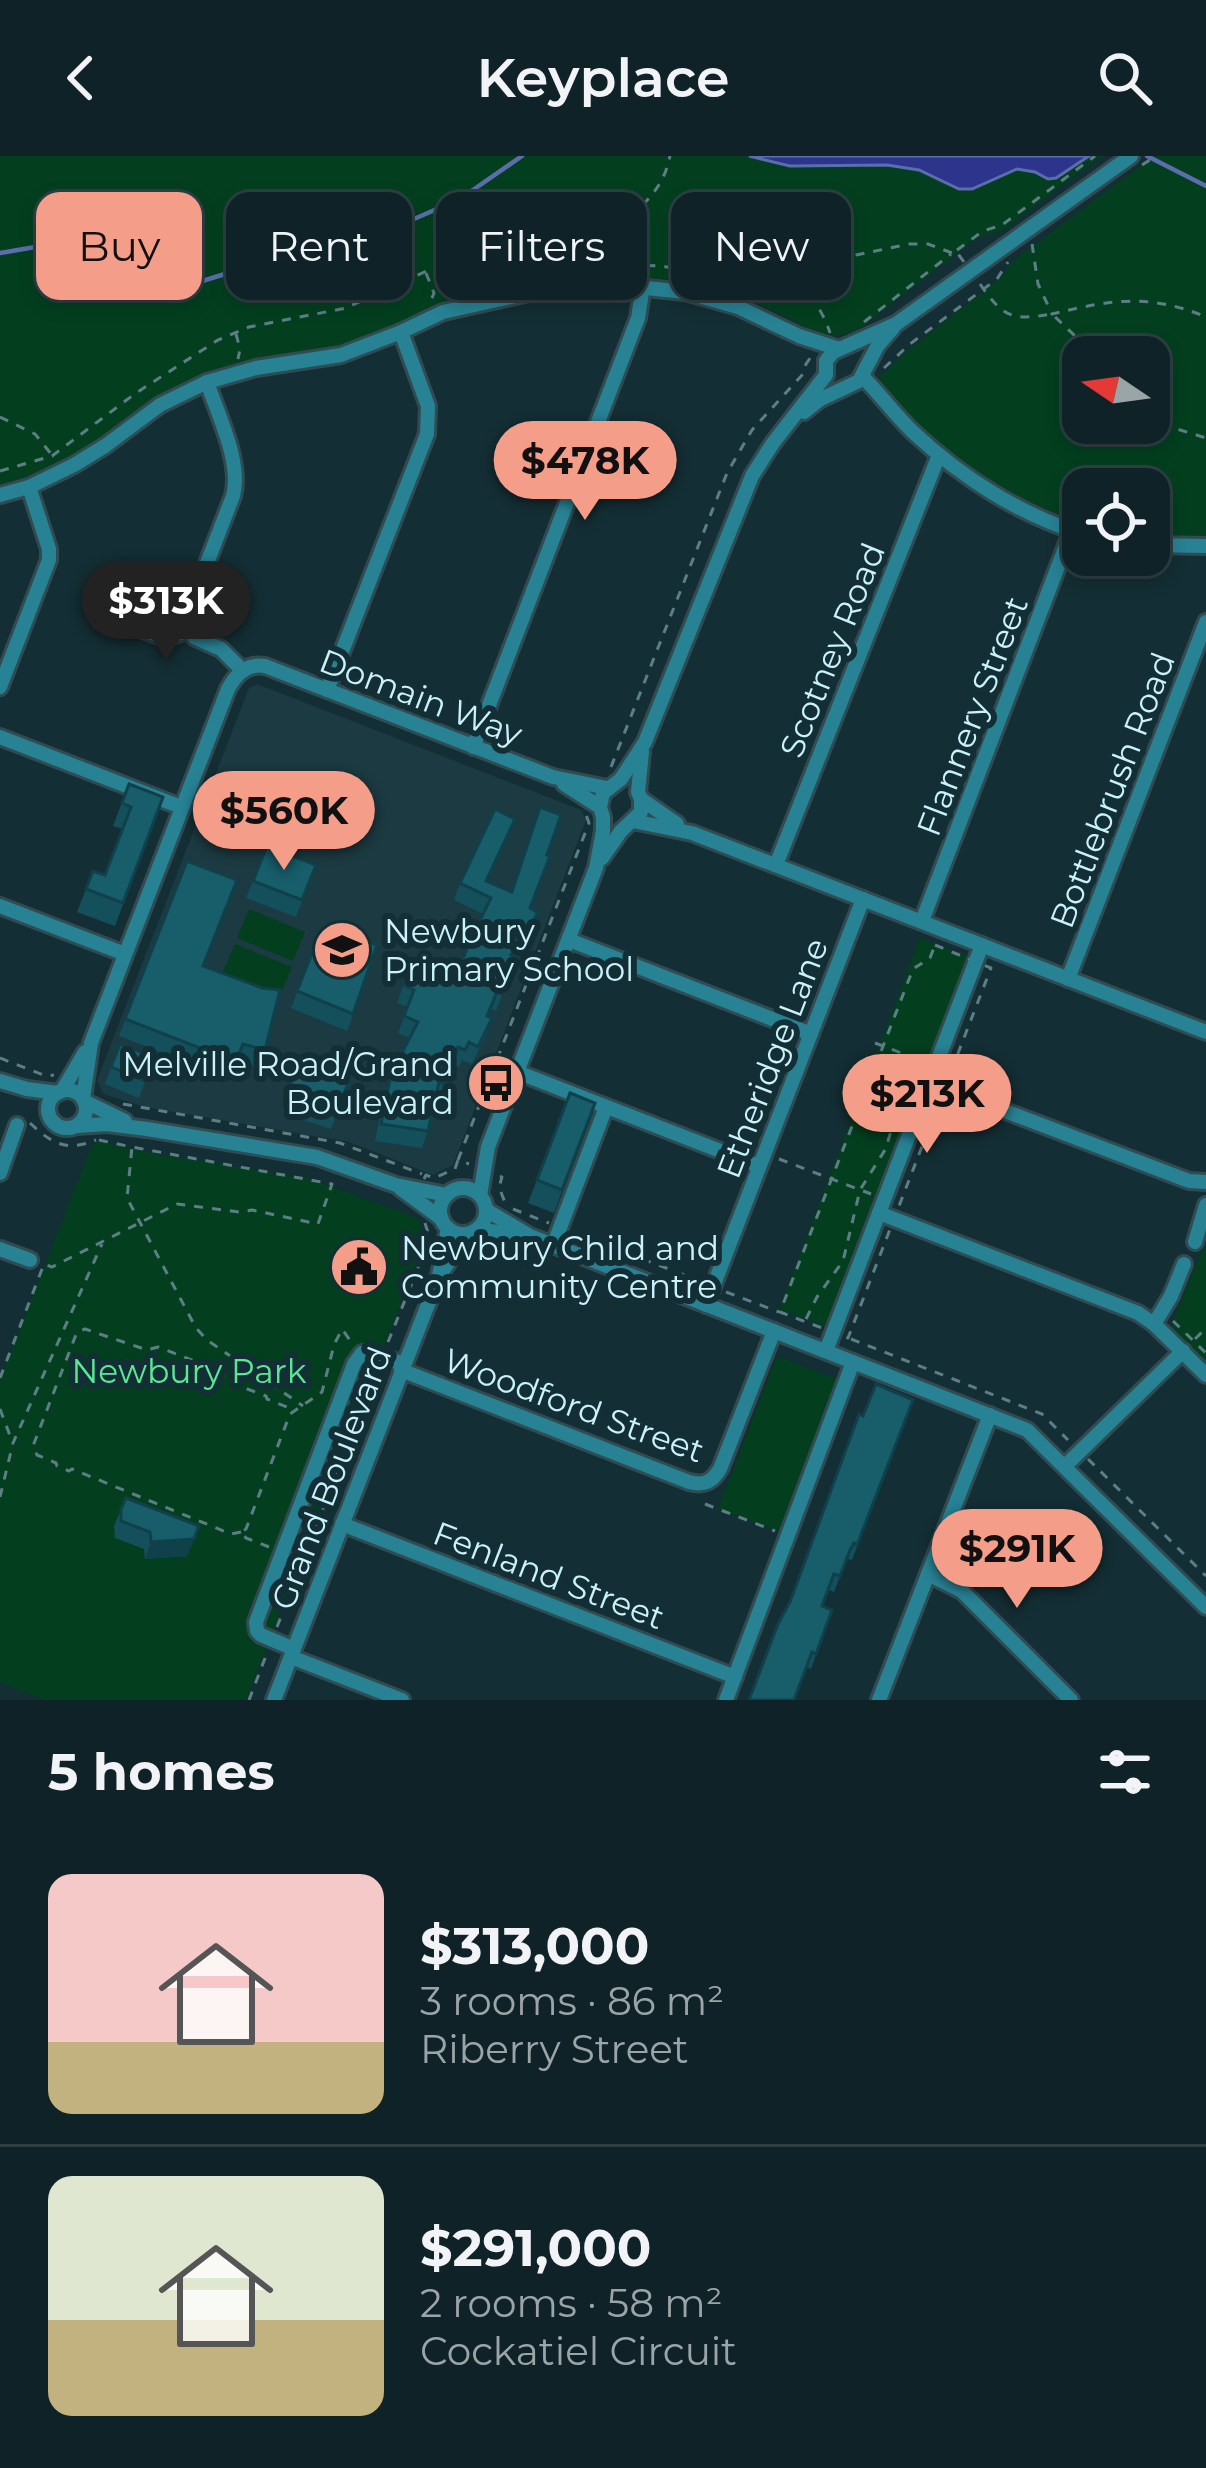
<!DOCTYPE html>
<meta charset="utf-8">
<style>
body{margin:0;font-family:Montserrat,sans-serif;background:#1c2f33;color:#f1f3f6;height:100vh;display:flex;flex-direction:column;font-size:45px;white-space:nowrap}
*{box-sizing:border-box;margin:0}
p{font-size:39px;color:#9ba4a7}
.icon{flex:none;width:66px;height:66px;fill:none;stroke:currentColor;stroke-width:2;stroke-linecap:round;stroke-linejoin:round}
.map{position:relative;height:1544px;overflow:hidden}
.details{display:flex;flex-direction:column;background:#0e2227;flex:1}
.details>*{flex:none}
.guide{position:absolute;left:36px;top:36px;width:1134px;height:108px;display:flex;gap:24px}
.needle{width:78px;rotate:283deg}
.tools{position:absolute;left:1062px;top:180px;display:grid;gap:24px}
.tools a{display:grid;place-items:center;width:108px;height:108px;border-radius:24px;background:#0e2227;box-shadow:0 6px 18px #0003,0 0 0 3px #2e3f44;font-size:60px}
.price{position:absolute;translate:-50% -102px;padding:0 27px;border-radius:42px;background:#f49e8a;color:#111;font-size:39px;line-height:78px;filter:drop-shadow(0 3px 6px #0008)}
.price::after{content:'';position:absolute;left:50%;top:72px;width:36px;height:27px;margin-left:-18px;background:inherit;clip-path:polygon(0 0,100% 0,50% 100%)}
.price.selected{background:#222;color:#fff}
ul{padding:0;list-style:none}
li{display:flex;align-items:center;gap:36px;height:300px;padding:0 48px}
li+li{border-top:3px solid #2e3f44}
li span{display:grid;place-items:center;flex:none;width:336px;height:240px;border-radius:24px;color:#555}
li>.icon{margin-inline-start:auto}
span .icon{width:144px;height:144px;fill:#fffc;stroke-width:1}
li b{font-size:51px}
h2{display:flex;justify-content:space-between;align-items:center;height:144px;padding:0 48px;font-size:51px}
.pill{padding:0 42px;border-radius:24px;background:#0e2227;box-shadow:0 6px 18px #0003,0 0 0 3px #2e3f44;font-size:42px;line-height:108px}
.pill.selected{background:#f49e8a;color:#111}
header{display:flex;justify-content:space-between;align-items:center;height:156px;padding:0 48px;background:#0e2227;font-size:54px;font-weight:600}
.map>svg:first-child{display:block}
.built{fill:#1b3a41}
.green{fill:#033f1f;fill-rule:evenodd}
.water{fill:#2d348c;stroke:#5c6dad;stroke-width:3}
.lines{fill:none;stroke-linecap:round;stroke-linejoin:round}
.stream{stroke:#5c6dad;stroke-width:4.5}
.minor-casing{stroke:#304b51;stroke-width:20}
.path{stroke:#5e7e86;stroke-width:3;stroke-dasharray:9 9;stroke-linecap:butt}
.minor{stroke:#278294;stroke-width:14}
.wall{fill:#14505b}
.shaded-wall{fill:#10414a}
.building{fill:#175d6a;stroke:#10414a;stroke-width:3}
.labels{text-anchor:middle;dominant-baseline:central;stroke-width:12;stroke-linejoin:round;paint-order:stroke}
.street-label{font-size:33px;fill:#c9f2fb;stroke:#132e34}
.poi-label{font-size:33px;fill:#c9f2fb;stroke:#132e34;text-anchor:start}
.park-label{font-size:33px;fill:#5ae993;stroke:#132e34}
</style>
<header><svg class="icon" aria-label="back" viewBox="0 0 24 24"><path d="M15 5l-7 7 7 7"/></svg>Keyplace<svg class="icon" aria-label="search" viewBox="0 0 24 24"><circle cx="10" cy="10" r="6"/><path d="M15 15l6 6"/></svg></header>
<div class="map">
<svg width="1206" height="1544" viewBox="0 0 1206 1544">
<rect width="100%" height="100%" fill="#132e34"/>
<path class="built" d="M257,528l324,126 5,10 -133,345 -20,10 -84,-33 -204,-35 -42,-13 -6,-14 152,-392z"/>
<g class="green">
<path d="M0,0h1102l-100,75 -24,6 -120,93 -32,9c-125,-77 -247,-78 -385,-34 -35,12 -65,33 -100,44 -29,8 -61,8 -90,12 -26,5 -54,16 -78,27 -30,14 -54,39 -81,58 -28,18 -60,29 -92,39z"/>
<path d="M1154,0h52v383l-57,-3v-47h-66v34c-71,-22 -164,-81 -208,-141l28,-28 100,-78 8,-14zM1083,201h66v66h-66z"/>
<path d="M249,753l56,23 -12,29 -56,-23z"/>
<path d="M920,782l51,20 -144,369 -48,-18z"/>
<path d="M235,788l57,23 -13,30 -57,-23z"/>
<path d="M102,986l59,13 146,23 111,40 8,19 -180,463h-201l-45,-18v-301l91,-234 4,-4z"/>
<path d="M1206,1084v122l-36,-33z"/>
<path d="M777,1200l62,24 -57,152 -64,-23z"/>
</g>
<path class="water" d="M749,0h340l-33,22 -8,1 -13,-7 -18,-3 -45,20h-13l-40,-19 -32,-5 -97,1z"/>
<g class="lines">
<g class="stream">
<path d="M1147,0l59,30"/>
<path d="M0,97l47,-8 23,1 45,34 52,12 74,-23 67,-33 49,-4 50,-10 53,-23 62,-43"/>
</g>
<g class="minor-casing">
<g id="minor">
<path d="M862,220c18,18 33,39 51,56 48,45 107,83 170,102"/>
<path d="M207,226c11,33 35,81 26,114l-45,116 -3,13 9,12 27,12 22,22"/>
<path d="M804,256l15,-12 40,-19 19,-36 15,-17"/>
<path d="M0,339l29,-8 45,-22 31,-19 55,-41 47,-23 49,-14 85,-13 60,-23 42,-20 104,-23 61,-5 77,8 53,15 61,29 40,13"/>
<path d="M1149,389l57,1"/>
<path d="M143,474l22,8 22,-7"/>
<path d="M0,531l49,-127v-11l-20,-62"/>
<path d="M327,534l100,-256 1,-28 -27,-74"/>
<path d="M0,581l181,70"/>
<path d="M473,591l165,-429 5,-32"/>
<path d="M564,628l36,23"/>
<path d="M641,643l36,25"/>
<path d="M633,665l59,12 514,199"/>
<path d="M602,702l19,-27 20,-19v-13l-3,-7 4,-40"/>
<path d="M776,709l163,-410"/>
<path d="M0,750l125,48"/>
<path d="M922,765l150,-391"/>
<path d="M569,784l242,94"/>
<path d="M1068,823l138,-357"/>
<path d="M517,916l242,94"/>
<path d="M0,925l27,8 31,4"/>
<path d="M929,926l260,99 17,1"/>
<circle cx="67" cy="953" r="19"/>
<path d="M62,935l23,-39"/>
<path d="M83,942l8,-55 137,-354c8,-15 19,-26 37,-23l288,111 54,11"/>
<path d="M84,945l41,20"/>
<path d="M77,970l30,-2 40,5 170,28 79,28 51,10"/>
<path d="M0,1017l17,-48"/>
<circle cx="463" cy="1055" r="23"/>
<path d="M400,1032l42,31"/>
<path d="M480,1039l8,-48 108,-279 7,-37v-14l-3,-10 3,-14 18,-14 24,-37 107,-266 21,-33 53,-68v-14l7,-9 63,-28 235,-168"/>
<path d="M486,1054l44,26 497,194 179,177"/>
<path d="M879,1057l259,100 16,11 52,51"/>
<path d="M477,1073l48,7"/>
<path d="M1195,1086l11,-37"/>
<path d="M553,1090l53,-139"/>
<path d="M0,1093l30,11"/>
<path d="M442,1116l25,-38"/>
<path d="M706,1149l157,-406"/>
<path d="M1154,1168l17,-28 13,-32"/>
<path d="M826,1195l156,-406"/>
<path d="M401,1214l288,112c15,4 23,0 31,-13l54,-138"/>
<path d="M1065,1310l118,-115"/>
<path d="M342,1368l393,153"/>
<path d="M928,1418l34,17 109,109"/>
<path d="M294,1493l-33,-14 -4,-4 -1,-9 98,-258 8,-11 6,-1 36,12"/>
<path d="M291,1501l111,43"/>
<path d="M274,1544l165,-424 9,-48"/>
<path d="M726,1544l127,-338"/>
<path d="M879,1544l111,-285"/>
</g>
</g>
<g class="path">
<path d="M1142,9l14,-9"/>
<path d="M1032,88l6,40 14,30c58,-14 97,-21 154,3"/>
<path d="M957,94l26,-19 19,-6 93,-69"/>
<path d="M611,112c2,-12 4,-27 11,-38 20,-29 40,-36 48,-74"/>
<path d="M426,117l8,20 -4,10"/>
<path d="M803,122c7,20 20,32 27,55"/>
<path d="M980,128c23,33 31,37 72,30l45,43"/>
<path d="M864,166l87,-68"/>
<path d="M236,178l4,15 -2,10"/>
<path d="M884,212l26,-24 87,-65 11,-17"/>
<path d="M1149,253l28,20 29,9"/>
<path d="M0,261l35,17 17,21"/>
<path d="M0,315l52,-15 84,-63 82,-53 31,-13 97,-19 94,-43 41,-11 45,-4 33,7 34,1 36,7 33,1 95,19 46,-9 53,-21 53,-11h19l24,9 4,-2 8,11"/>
<path d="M611,611l116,-294 25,-43 51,-56 3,-10 7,-10"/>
<path d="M935,789l56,23 -143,370 -68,-26 133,-343 17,-11z"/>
<path d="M875,887l47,18"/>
<path d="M0,902l46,18 8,-1"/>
<path d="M123,948l217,39 82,31"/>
<path d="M30,967c22,21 37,29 66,17"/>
<path d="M99,984l33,7 -5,51 69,130 11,12 96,66"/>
<path d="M779,1003l92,35"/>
<path d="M458,1004l131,-337 -4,-11"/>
<path d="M500,1020l2,1 -3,10 7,18"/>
<path d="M424,1023l2,-4 8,3 21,-9 3,-9 11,4"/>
<path d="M513,1053l36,14"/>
<path d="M425,1067l4,13 -3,13 5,2"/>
<path d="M575,1077l125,48"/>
<path d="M463,1105l5,2 4,-10 21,-7"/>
<path d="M726,1136l53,20"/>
<path d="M806,1163l11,-22 26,-36 17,-71 25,-40 11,-34 11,-19"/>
<path d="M1173,1165l33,32"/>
<path d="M851,1183l191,75 26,26"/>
<path d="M1195,1183l11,-11"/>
<path d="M388,1186l37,-91"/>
<path d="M0,1222l44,-114 8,3 125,-63 62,8 13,-2 66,14 14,-40 -200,-37"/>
<path d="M0,1253l12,32"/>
<path d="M1088,1303l118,117"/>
<path d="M0,1341l13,-54 89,-199"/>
<path d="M705,1348l70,27"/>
<path d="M241,1376l-10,2 -159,-65 -3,2 -12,-5 -1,-3 -19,-8 -4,-9 44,-114 8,-3 62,21 11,-3 62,24 6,10 40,15 1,3 20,8 3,7"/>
<path d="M269,1391l-23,-9 -5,-6 5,-3 44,-115 32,-22 12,-47 8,-16 10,14"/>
<path d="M277,1471l101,-259"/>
<path d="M249,1544l18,-47"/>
</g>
<use href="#minor" class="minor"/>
</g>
<g class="wall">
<path d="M129,628l34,13 -48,129 -38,-14 16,-41 12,4 18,-46 -10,-3z"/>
<path d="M509,680l-22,46 43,26 1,22 -16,27h1l-20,54 -5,-2 -3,7 4,2 -6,17 -14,29 -10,-4 -3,7 -7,-3 -15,37 -2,-1 -7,31 -6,17 -47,-7 10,-49 6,-18 19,-36 -12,-5 10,-26 -11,-4 14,-39 43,17 29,-67 -29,-14 6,-17z"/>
<path d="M267,690l49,19 -20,52 -50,-19z"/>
<path d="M187,705l17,105 61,84 -6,17 -22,-6 -7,18 -111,-43z"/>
<path d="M321,775l46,47 -20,53 -56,-23z"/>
<path d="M120,888l34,13 -15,41 -34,-14z"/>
<path d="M297,903l54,17 -20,53 -49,-16z"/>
<path d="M570,937l25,10 -41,110 -26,-10z"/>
<path d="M913,1244l-61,160 -4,-1 -4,7 -10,26 -5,-2 -7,16 10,4 -21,59 -5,-2 -16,-65 73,-186z"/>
<path d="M126,1342l73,28 -12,30 -42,3 -1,-10 -29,-11 -1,-12z"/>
</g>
<g class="shaded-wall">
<path d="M515,663l-6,17 -30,63 7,-18z"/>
<path d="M538,757l-7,17 -26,42 6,-17z"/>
<path d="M194,1383l-7,17 -42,3 6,-17z"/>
</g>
<g class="building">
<path d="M129,628l34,13 -40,106 -37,-14 7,-18 12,4 26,-68 -9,-4z"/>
<path d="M540,651l21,8 -14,40 3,1 -20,52 8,5 -27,42 5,2 -14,37 -5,-2 -10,24 5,2 -14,29 -9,-5 -4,8 -7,-3 -15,37 -4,-2 -11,49 -47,-7 10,-50 27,-52 -14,-6 10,-26 -11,-5 8,-21 43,17 19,-47 18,-36 -31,-15 35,-74 20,10 -29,62 26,11z"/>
<path d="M267,690l49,19 -14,35 -49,-19z"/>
<path d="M187,705l50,19 -34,86 59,22 18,2 -15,60 -22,-6 -7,18 -111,-43z"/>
<path d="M321,775l34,14 3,-7 19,7 -24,69 -56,-23z"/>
<path d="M120,888l34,13 -9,24 -34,-14z"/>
<path d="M297,903l54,17 -14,35 -49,-15z"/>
<path d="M570,937l25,10 -33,87 -25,-10z"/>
<path d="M876,1228l37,16 -56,145 -3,-2 -4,7 -10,26 -6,-2 -12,32 10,4 -16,44 -4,-2 -18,48h-45l29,-76 12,-22 69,-188 4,2z"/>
<path d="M126,1342l73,28 -5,13 -43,3 -1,-10 -29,-11v-12z"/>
</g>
<defs>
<g id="school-disc" transform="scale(3)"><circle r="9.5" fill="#f49e8a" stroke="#132e34"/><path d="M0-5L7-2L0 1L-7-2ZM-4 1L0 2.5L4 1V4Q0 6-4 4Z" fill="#111"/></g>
<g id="bus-disc" transform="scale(3)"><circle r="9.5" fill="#f49e8a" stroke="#132e34"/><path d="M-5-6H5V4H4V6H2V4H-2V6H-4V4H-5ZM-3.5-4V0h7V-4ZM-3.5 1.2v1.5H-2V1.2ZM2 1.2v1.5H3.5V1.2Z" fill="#111"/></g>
<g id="civic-disc" transform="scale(3)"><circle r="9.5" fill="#f49e8a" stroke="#132e34"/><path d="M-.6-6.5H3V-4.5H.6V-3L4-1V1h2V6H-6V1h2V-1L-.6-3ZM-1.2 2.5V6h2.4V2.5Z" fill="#111"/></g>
</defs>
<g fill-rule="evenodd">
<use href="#school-disc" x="342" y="794"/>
<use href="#bus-disc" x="496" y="927"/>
<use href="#civic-disc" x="359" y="1111"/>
</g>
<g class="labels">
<g class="street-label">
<text transform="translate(832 494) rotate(-68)">Scotney Road</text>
<text transform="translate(421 541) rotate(21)">Domain Way</text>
<text transform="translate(972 560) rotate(-69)">Flannery Street</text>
<text transform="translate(1112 634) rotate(-69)">Bottlebrush Road</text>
<text transform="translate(772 902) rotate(-69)">Etheridge Lane</text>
<text transform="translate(574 1249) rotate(20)">Woodford Street</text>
<text transform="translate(331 1322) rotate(-69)">Grand Boulevard</text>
<text transform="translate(549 1419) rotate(21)">Fenland Street</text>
</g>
<g class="poi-label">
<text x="384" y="775">Newbury<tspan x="384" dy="38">Primary School</tspan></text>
<text x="454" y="908" text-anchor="end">Melville Road/Grand<tspan x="454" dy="38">Boulevard</tspan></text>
<text x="401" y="1092">Newbury Child and<tspan x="401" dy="38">Community Centre</tspan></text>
</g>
<g class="park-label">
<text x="189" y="1215">Newbury Park</text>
</g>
</g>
</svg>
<div class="tools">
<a><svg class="needle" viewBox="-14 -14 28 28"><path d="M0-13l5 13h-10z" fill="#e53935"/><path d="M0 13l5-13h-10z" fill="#9ba4a7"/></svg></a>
<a><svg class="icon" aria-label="locate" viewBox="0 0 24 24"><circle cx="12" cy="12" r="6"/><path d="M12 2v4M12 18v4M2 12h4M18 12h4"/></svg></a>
</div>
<b class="price" style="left:585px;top:367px">$478K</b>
<b class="price selected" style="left:166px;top:507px">$313K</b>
<b class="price" style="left:284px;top:717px">$560K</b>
<b class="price" style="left:927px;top:1000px">$213K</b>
<b class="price" style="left:1017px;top:1455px">$291K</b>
<div class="guide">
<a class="pill selected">Buy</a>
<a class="pill">Rent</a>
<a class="pill">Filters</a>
<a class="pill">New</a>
</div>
</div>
<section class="details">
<h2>5 homes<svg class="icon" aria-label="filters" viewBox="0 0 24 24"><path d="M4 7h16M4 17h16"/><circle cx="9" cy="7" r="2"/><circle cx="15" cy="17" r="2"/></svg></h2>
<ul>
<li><span style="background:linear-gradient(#f6c9c9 70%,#c2b280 0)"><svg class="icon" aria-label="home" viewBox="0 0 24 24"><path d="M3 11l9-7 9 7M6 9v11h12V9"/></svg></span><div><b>$313,000</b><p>3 rooms · 86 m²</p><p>Riberry Street</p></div></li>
<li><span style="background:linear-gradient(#dfe7d0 60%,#c2b280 0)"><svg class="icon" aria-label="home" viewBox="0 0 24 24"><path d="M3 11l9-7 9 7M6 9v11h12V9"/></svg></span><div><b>$291,000</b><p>2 rooms · 58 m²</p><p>Cockatiel Circuit</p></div></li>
</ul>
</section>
